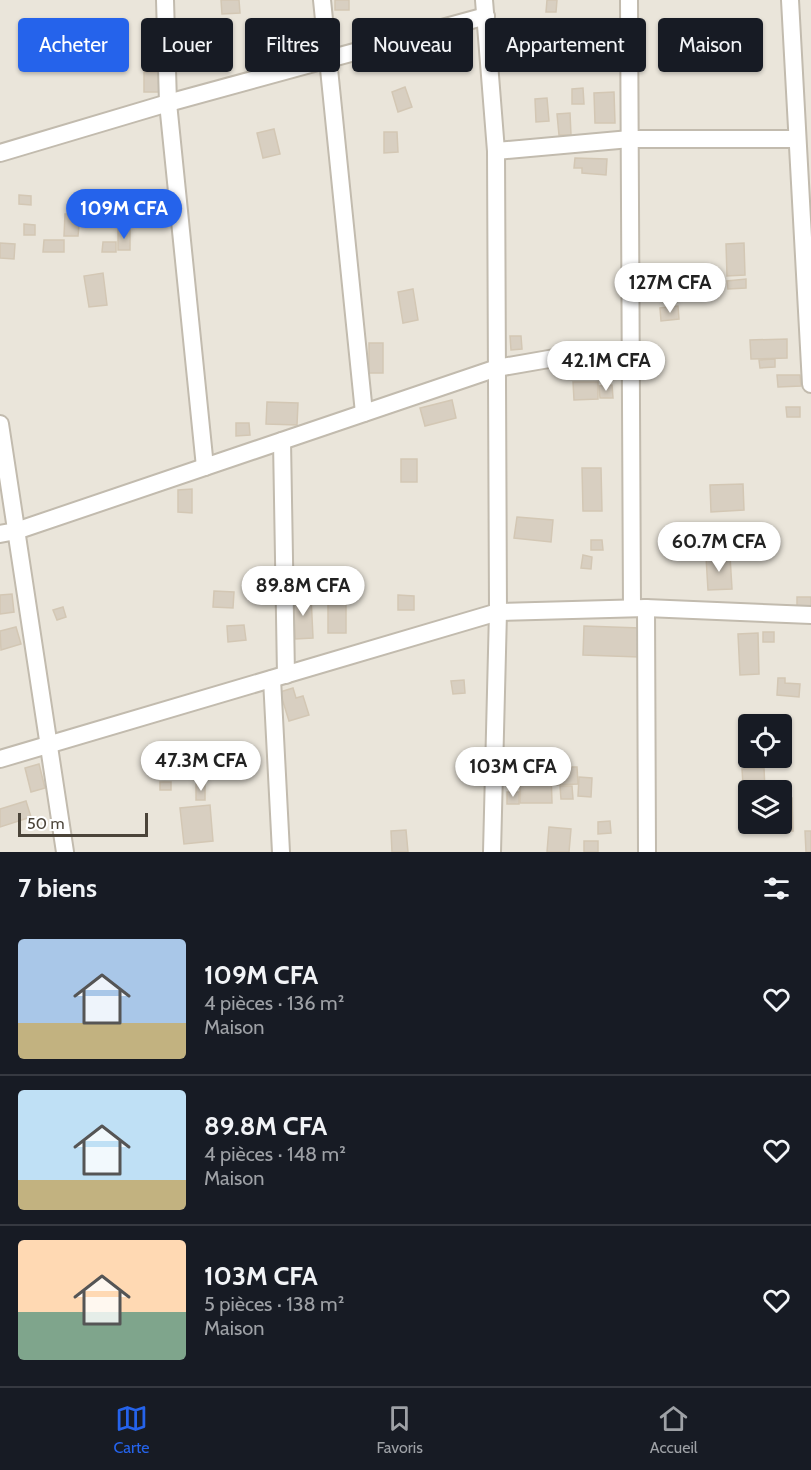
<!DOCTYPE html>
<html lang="fr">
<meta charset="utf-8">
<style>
body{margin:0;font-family:Cabin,sans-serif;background:#20242c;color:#f1f3f6;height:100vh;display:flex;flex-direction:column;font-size:22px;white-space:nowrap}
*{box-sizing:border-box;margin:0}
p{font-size:20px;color:#9ea1a6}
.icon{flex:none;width:33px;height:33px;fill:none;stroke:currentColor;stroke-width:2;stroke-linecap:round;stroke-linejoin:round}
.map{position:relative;height:852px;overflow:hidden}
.sheet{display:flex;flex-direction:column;background:#171b24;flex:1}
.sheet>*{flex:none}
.top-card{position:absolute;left:18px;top:18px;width:776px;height:54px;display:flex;gap:12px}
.controls{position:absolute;left:738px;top:714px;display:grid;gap:12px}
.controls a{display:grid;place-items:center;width:54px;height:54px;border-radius:6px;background:#171b24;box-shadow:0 2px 4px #0004;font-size:30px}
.scale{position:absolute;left:18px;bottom:15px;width:130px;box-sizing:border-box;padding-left:6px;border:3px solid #4b4439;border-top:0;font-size:16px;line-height:21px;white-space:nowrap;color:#4b4439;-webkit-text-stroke:4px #fff;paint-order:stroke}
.price{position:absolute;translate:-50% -51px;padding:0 14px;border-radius:21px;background:#fff;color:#222;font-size:20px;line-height:39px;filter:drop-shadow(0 2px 3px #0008)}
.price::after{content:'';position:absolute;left:50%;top:36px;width:18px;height:14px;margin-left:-9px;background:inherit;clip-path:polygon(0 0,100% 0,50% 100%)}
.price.selected{background:#2563eb;color:#fff}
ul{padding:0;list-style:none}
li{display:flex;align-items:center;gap:18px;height:150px;padding:0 18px}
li+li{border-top:2px solid #363941}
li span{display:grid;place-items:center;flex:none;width:168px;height:120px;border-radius:6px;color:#555}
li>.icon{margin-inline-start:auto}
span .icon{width:72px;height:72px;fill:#fffc;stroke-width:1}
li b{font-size:26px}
h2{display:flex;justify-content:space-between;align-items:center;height:72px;padding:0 18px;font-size:26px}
.tag{padding:0 21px;border-radius:6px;background:#171b24;box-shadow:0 2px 4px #0004;font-size:21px;line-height:54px}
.tag.selected{background:#2563eb;color:#fff}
.tab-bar{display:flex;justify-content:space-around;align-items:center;height:84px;border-top:2px solid #363941;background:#171b24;font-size:16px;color:#9ea1a6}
.tab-bar a{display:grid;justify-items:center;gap:3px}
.tab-bar .selected{color:#2563eb}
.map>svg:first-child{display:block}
.residential{fill:#eae5da;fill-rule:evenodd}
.building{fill:#d8cfc1;stroke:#d3c7b4;stroke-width:1.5}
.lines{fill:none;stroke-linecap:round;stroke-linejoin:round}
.minor-casing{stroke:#c2bbae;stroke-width:20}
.minor{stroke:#fff;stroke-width:16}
</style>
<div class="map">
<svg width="811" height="852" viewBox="0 0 811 852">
<rect width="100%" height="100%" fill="#f6f3ec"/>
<path class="residential" d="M0,0h811v852h-811zM748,724h34v34h-34zM748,790h34v34h-34z"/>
<g class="building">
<path d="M221,0h18l1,13 -18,1z"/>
<rect x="335" y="0" width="14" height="10"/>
<path d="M547,0h10l-1,12h-10z"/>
<rect x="539" y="29" width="17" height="22"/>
<path d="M271,46l9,20 -20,6 -7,-21z"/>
<rect x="144" y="72" width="15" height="20"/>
<path d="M405,87l7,20 -14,5 -6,-20z"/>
<path d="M583,88l1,16h-12v-15z"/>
<path d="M614,92l1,31h-20l-1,-30z"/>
<path d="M547,98l2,23 -13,1 -1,-23z"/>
<path d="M570,113l1,22h-12l-2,-21z"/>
<path d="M274,129l6,25 -17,4 -6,-25z"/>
<path d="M384,132h13l1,20 -14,1z"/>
<path d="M575,158l32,1 -1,16 -24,-2v-5h-8z"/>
<path d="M19,195l12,1v9l-12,-1z"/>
<path d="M65,214h15l-2,22h-14z"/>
<path d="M24,224l11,1v10h-11z"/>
<rect x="118" y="230" width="12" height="20"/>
<path d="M44,240h20v12h-21z"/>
<path d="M103,242h13v10h-14z"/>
<path d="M0,243l15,1 -1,15 -14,-1z"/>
<path d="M744,243l1,32 -18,1 -1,-32z"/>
<path d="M103,273l4,32 -18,2 -5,-31z"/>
<path d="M746,279v9l-18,1 -1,-8z"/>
<path d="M413,289l5,31 -15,3 -5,-31z"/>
<path d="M678,306l1,13 -18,2 -1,-13z"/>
<path d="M510,336h11l1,13 -11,1z"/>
<path d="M787,339v19l-36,1 -1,-19z"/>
<rect x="369" y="343" width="14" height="30"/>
<path d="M775,359v8l-15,1 -1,-8z"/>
<path d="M586,364h8l1,13h-8z"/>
<path d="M777,375h23l1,11 -23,1z"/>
<path d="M573,382h25v17l-24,1z"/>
<path d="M612,385l1,13h-13l-1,-12z"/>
<path d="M452,400l4,18 -31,8 -5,-18z"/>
<path d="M267,402l31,1 -1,22 -31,-1z"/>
<path d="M786,407h14v10h-13z"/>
<path d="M236,423h13l1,12 -14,1z"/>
<rect x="401" y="459" width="16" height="23"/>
<path d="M582,468h19l1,43h-19z"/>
<path d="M743,484l1,26 -33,2 -1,-27z"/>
<path d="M192,489v24l-14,-1v-22z"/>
<path d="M517,517l36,3 -2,22 -37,-4z"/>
<path d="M591,540h11l1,10h-12z"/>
<path d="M583,555l9,2 -1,12 -10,-1z"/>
<path d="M730,556l2,33 -24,1 -2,-33z"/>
<path d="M324,572l2,14 -13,2 -2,-14z"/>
<path d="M214,591l20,1 -1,16 -20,-1z"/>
<path d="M12,594l2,18 -14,2v-19z"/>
<path d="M311,595l2,43 -18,1 -2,-43z"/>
<path d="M398,595l16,1v14h-16z"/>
<rect x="797" y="597" width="14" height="10"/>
<rect x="328" y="602" width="18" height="31"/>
<path d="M63,607l3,10 -9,3 -4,-10z"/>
<path d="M244,625l2,15 -18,2 -1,-16z"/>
<path d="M584,626l56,2 -1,29 -56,-2z"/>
<path d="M16,627l5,17 -20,6 -1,-19z"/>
<rect x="763" y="632" width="11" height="10"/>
<path d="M758,633l1,41 -19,1 -2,-41z"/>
<path d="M778,678h7v5l15,1 -1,13 -22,-2z"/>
<path d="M464,680l1,13 -12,1 -2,-13z"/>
<path d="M293,688l3,10 7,-2 6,19 -20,6 -9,-29z"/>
<path d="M39,764l6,24 -14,4 -6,-24z"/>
<path d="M508,767h10v21h-9z"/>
<path d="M552,767h25l1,17 -25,1z"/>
<path d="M764,768l1,22h-17v10h-4l-2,-31z"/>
<path d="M520,771h31l1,32h-32z"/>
<path d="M579,777l13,1 -1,19 -13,-1z"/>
<rect x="160" y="782" width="11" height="8"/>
<rect x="196" y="784" width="9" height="16"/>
<path d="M560,786h12l1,13h-12z"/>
<rect x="507" y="792" width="12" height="12"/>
<path d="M792,798l1,33 -16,1v-8h5v-25z"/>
<path d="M26,801l5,16 -31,10v-18z"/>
<path d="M210,805l3,36 -29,3 -4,-36z"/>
<path d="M610,821l1,12 -13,1v-12z"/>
<path d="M549,827l22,2 -2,23h-22z"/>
<path d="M406,830l2,22h-16l-1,-21z"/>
<path d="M805,831h6v21h-5z"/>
<rect x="584" y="841" width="14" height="11"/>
</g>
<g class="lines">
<g class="minor-casing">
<g id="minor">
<path d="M165,0l3,103 37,364"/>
<path d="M322,0l42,413"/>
<path d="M484,0l12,151 2,461 -6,240"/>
<path d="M629,0l3,608"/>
<path d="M790,0l21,384"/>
<path d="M496,151l134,-12h167"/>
<path d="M0,153l168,-50 318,-87"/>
<path d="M0,424l65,428"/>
<path d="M282,441l4,234"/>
<path d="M0,534l16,-3 481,-163 69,-12 65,-4"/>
<path d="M646,608l1,244"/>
<path d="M272,679l9,173"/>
<path d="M0,759l498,-147 148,-4 165,7"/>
</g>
</g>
<use href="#minor" class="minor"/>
</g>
</svg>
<div class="controls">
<a><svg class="icon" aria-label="locate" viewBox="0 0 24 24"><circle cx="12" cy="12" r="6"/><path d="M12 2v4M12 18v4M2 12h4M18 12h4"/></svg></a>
<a><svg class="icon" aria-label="layers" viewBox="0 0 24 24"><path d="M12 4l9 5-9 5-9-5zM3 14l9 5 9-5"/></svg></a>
</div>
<div class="scale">50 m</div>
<b class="price selected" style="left:124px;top:240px">109M CFA</b>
<b class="price" style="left:670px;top:314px">127M CFA</b>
<b class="price" style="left:606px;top:392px">42.1M CFA</b>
<b class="price" style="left:719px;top:573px">60.7M CFA</b>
<b class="price" style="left:303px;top:617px">89.8M CFA</b>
<b class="price" style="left:201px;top:792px">47.3M CFA</b>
<b class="price" style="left:513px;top:798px">103M CFA</b>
<div class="top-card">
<a class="tag selected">Acheter</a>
<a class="tag">Louer</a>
<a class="tag">Filtres</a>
<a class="tag">Nouveau</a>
<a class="tag">Appartement</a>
<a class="tag">Maison</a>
</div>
</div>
<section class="sheet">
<h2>7 biens<svg class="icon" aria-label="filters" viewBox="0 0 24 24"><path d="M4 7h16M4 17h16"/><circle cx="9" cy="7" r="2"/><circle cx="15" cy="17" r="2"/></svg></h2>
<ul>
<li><span style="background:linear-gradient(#a9c7e8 70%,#c2b280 0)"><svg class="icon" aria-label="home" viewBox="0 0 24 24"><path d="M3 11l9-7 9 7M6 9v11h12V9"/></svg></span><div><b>109M CFA</b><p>4 pièces · 136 m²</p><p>Maison</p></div><svg class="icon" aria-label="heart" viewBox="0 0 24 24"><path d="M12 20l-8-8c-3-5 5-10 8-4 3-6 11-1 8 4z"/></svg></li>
<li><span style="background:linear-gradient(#bfe0f5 75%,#c2b280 0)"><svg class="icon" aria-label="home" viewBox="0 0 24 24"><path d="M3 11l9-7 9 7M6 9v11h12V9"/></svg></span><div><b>89.8M CFA</b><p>4 pièces · 148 m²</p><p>Maison</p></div><svg class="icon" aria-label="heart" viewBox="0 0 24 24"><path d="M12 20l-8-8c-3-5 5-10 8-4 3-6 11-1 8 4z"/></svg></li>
<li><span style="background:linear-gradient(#ffd9b3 60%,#7fa58c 0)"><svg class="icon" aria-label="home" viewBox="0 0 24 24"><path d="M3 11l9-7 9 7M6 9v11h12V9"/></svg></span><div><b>103M CFA</b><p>5 pièces · 138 m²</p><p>Maison</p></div><svg class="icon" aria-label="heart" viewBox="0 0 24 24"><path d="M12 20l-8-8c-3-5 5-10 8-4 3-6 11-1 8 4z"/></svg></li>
</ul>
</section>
<nav class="tab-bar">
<a class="selected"><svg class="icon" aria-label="map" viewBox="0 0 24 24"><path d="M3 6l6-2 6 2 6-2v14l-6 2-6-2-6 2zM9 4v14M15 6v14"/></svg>Carte</a>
<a><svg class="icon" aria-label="saved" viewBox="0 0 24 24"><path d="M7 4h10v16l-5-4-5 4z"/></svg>Favoris</a>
<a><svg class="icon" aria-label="home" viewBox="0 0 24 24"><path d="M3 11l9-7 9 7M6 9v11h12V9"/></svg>Accueil</a>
</nav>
